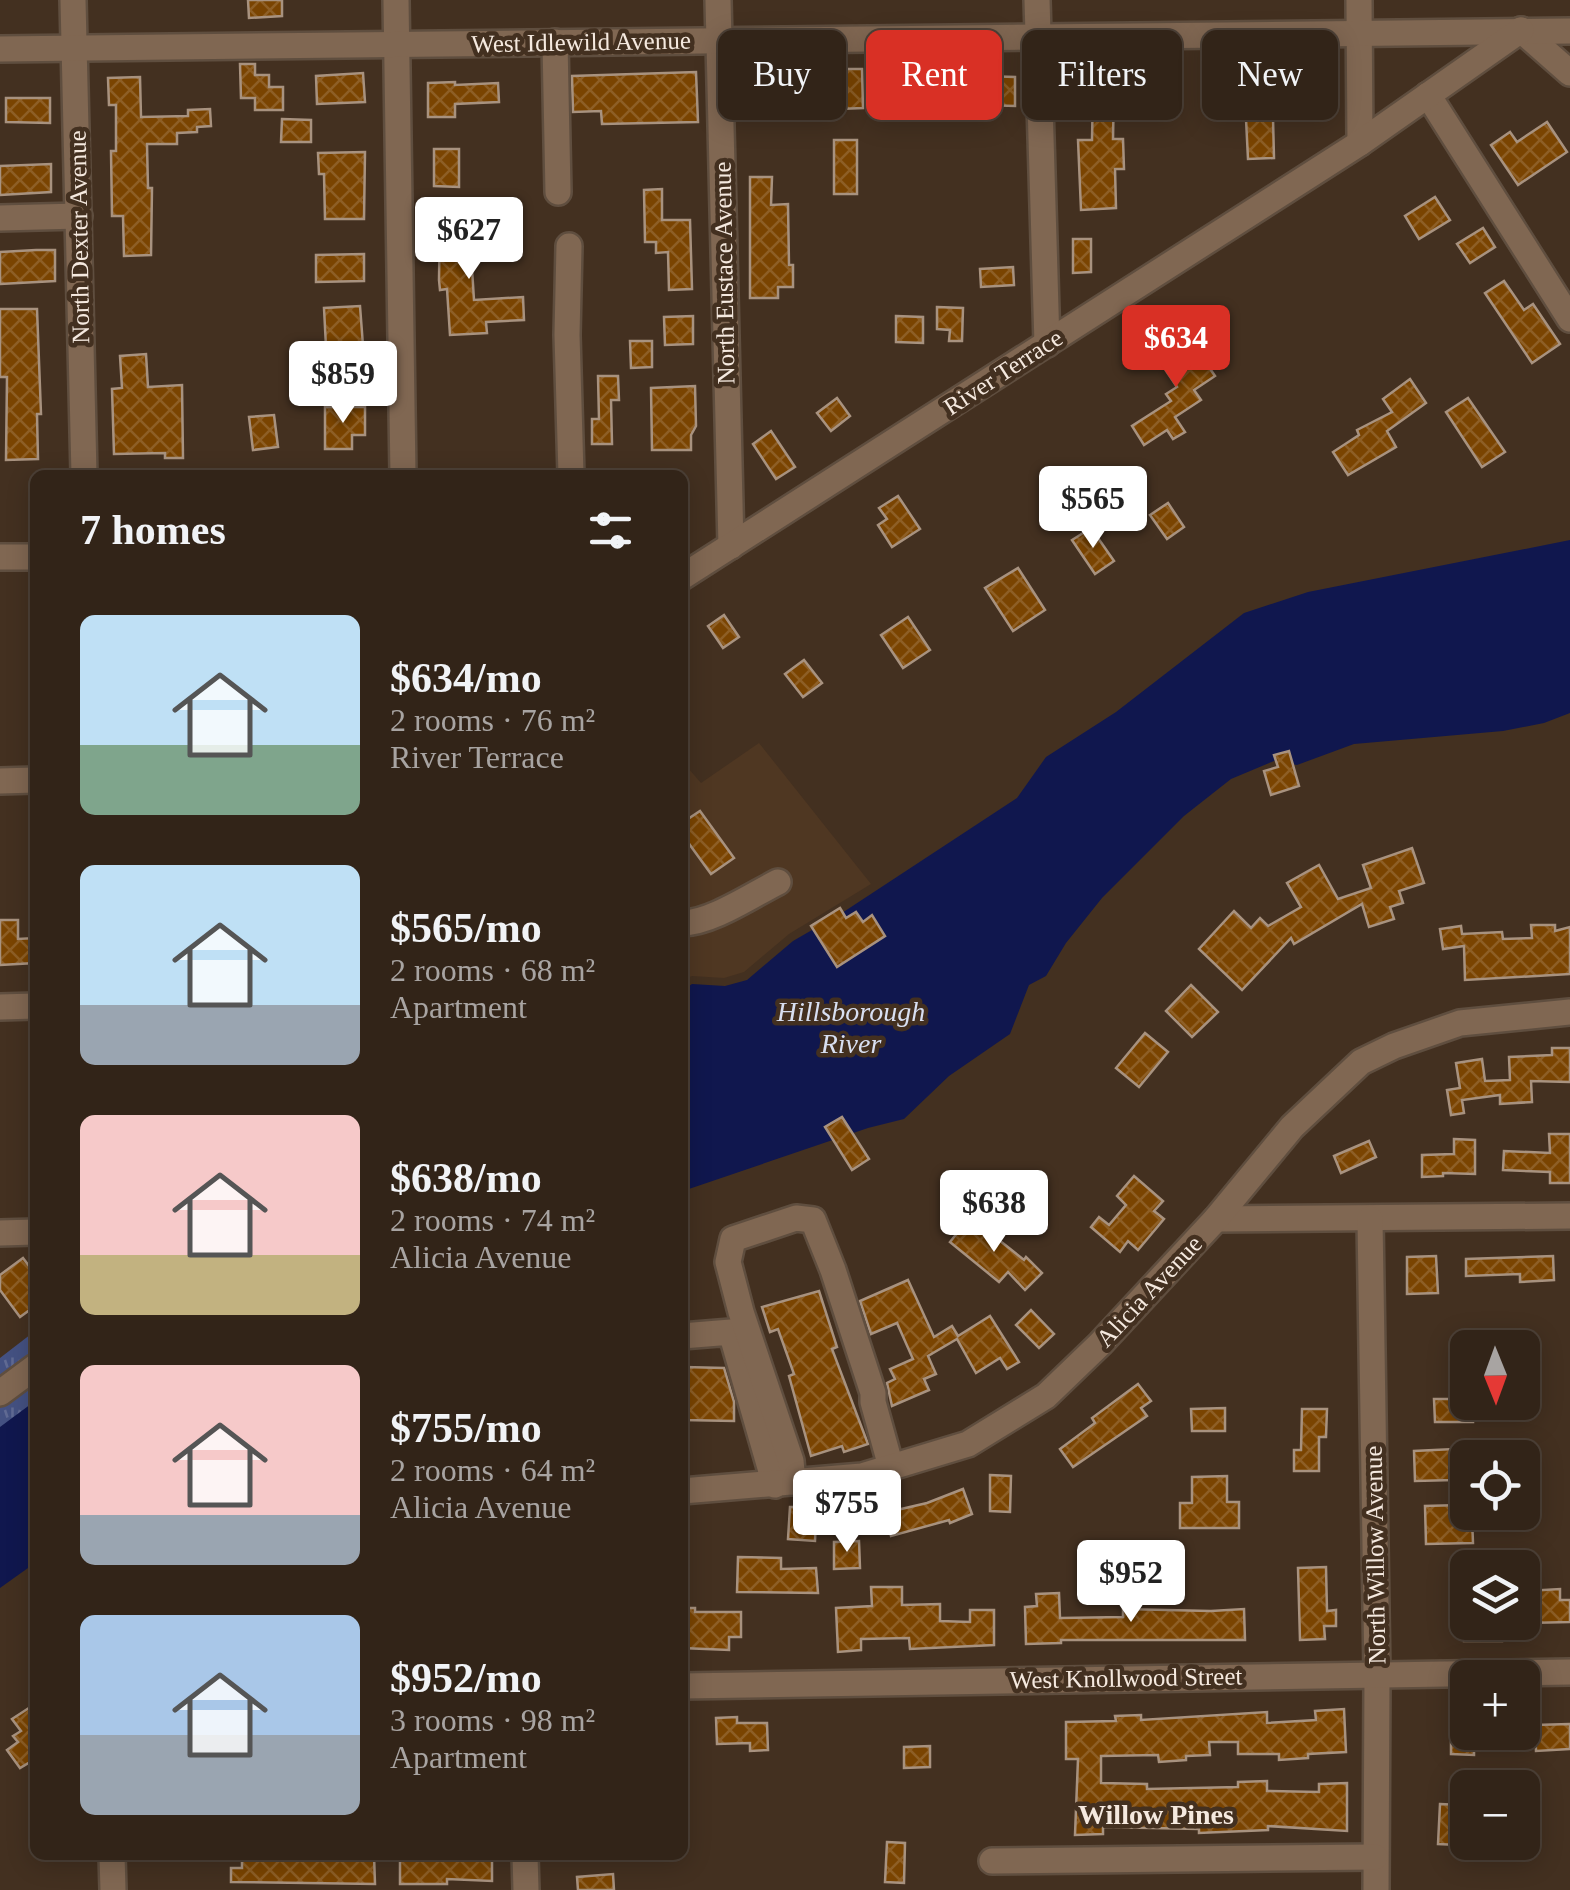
<!DOCTYPE html>
<meta charset="utf-8">
<style>
body{margin:0;font-family:Georgia,serif;background:#3d3025;color:#f1f3f6;height:100vh;display:flex;flex-direction:column;font-size:38px;white-space:nowrap}
*{box-sizing:border-box;margin:0}
p{font-size:32px;color:#a8a4a2}
.icon{flex:none;width:55px;height:55px;fill:none;stroke:currentColor;stroke-width:2;stroke-linecap:round;stroke-linejoin:round}
.map{position:relative;flex:1;overflow:hidden}
.drawer{position:absolute;left:30px;top:470px;width:658px;height:1390px;display:flex;flex-direction:column;background:#322418;border-radius:15px;box-shadow:0 5px 25px #0003,0 0 0 2px #4d4137}
.drawer>*{flex:none}
.hud{position:absolute;left:718px;top:30px;width:702px;height:90px;display:flex;gap:20px}
.needle{width:65px;rotate:179deg}
.tools{position:absolute;left:1450px;top:1330px;display:grid;gap:20px}
.tools a{display:grid;place-items:center;width:90px;height:90px;border-radius:15px;background:#322418;box-shadow:0 5px 25px #0003,0 0 0 2px #4d4137;font-size:50px}
.price{position:absolute;translate:-50% -85px;padding:0 22px;border-radius:10px;background:#fff;color:#222;font-size:32px;line-height:65px;filter:drop-shadow(0 2px 5px #0008)}
.price::after{content:'';position:absolute;left:50%;top:60px;width:30px;height:22px;margin-left:-15px;background:inherit;clip-path:polygon(0 0,100% 0,50% 100%)}
.price.selected{background:#d93025;color:#fff}
ul{padding:0;list-style:none}
li{display:flex;align-items:center;gap:30px;height:250px;padding:0 50px}
li span{display:grid;place-items:center;flex:none;width:280px;height:200px;border-radius:15px;color:#555}
li>.icon{margin-inline-start:auto}
span .icon{width:120px;height:120px;fill:#fffc;stroke-width:1}
li b{font-size:42px}
h2{display:flex;justify-content:space-between;align-items:center;height:120px;padding:0 50px;font-size:42px}
.pill{padding:0 35px;border-radius:15px;background:#322418;box-shadow:0 5px 25px #0003,0 0 0 2px #4d4137;font-size:35px;line-height:90px}
.pill.selected{background:#d93025;color:#fff}
.map>svg:first-child{display:block}
.built{fill:#4f3722}
.park{fill:url(#park-tufts)}
.water{fill:#10174e}
.building{fill:url(#building-cross-hatch);stroke:#a8927f;stroke-width:2.5}
.lines{fill:none;stroke-linecap:round;stroke-linejoin:round}
.minor-casing{stroke:#5f4e3f;stroke-width:30}
.minor{stroke:#806752;stroke-width:25}
.labels{text-anchor:middle;dominant-baseline:central;stroke-width:9;stroke-linejoin:round;paint-order:stroke}
.street-label{font-size:25px;fill:#f5e9df;stroke:#433020}
.water-label{font-size:28px;font-style:italic;fill:#d8dff1;stroke:#433020}
.neighbourhood-label{font-size:28px;font-weight:bold;fill:#f5e9df;stroke:#433020}
</style>
<div class="map">
<svg width="1570" height="1890" viewBox="0 0 1570 1890">
<defs>
<pattern id="park-tufts" width="24" height="20" patternUnits="userSpaceOnUse" patternTransform="scale(2.5)"><rect width="24" height="20" fill="#445182"/><path d="M3 7l-1-3M5 7V3M7 7l1-3M15 17l-1-3M17 17v-4M19 17l1-3" fill="none" stroke="#606a93"/></pattern>
<pattern id="building-cross-hatch" width="8" height="8" patternUnits="userSpaceOnUse" patternTransform="scale(2.5)"><rect width="8" height="8" fill="#7a4401"/><path d="M0 0l8 8M0 8l8-8" fill="none" stroke="#8e5f26"/></pattern>
</defs>
<rect width="100%" height="100%" fill="#433020"/>
<path class="built" d="M759,743l112,141 -82,50 -45,38 -20,6 -32,-2 -9,4 -1,-219 19,22z"/>
<path class="park" d="M35,1331v78l-35,26v-77z"/>
<g class="water">
<path d="M1570,540v173l-26,10 -41,8 -149,13 -57,21 -23,-4 -43,18 -47,37 -82,82 -36,45 -20,33 -17,9 -19,49 -61,42 -45,43 -36,9 -185,63v-201l9,-6 33,2 22,-6 46,-39 52,-30 172,-113 29,-41 70,-45 128,-99 64,-21z"/>
<path d="M35,1401v162l-35,25v-161z"/>
</g>
<g class="building">
<path d="M248,0h34v16l-33,2z"/>
<path d="M1329,62l1,27 -28,1v4h-75l1,15 -17,2 -2,-33 39,-3v-7h44v-5z"/>
<path d="M240,64h15v11h14v12h14v23h-28v-12h-14z"/>
<path d="M1127,64l1,23h-14l-1,52h10l1,30h-9l1,39 -35,2 -3,-70h14l1,-53h-11l-1,-22z"/>
<path d="M829,69h33l1,39 -24,1v-8l-33,1 -1,-32z"/>
<path d="M696,72l2,50 -96,2 -1,-13 -28,1 -1,-36z"/>
<path d="M363,73l2,29 -48,2 -1,-28z"/>
<path d="M983,76l32,1v29l-32,-1z"/>
<path d="M140,77l1,40 47,-1v-6l22,-1 1,17 -14,1v5l-20,1v11h-30l1,44h4l-1,67 -27,1 -1,-40h-11l-1,-65h5v-46h-7l-1,-27z"/>
<path d="M890,78h36v29h-35z"/>
<path d="M455,82v3l43,-2 1,19 -44,2v13h-27v-34z"/>
<path d="M6,98h44v25l-44,-1z"/>
<path d="M1273,118l1,40 -26,1 -2,-40z"/>
<path d="M282,119l29,1v22h-30z"/>
<path d="M1547,122l20,30 -49,33 -27,-40 19,-13 7,10z"/>
<rect x="834" y="140" width="23" height="54"/>
<path d="M434,149h25v38l-25,-1z"/>
<path d="M365,152l-1,67h-39l-1,-45h-5l-1,-21z"/>
<path d="M51,164v28l-51,3v-29z"/>
<path d="M750,177h22l-1,28 17,-1 1,61h4v22h-15v11h-28z"/>
<path d="M662,189v31h28l2,69 -23,1 -1,-38 -12,1v-11h-11l-1,-52z"/>
<path d="M1435,197l15,23 -31,19 -14,-23z"/>
<path d="M440,216l21,1v16l29,2 -1,19 -18,-1 3,47 49,-3 1,23 -38,2 1,11 -37,2 -3,-46 -7,1 -1,-10z"/>
<path d="M1483,228l12,19 -25,16 -13,-19z"/>
<path d="M1073,239h18v33l-18,1z"/>
<path d="M36,250h19v31l-55,3v-32z"/>
<path d="M364,254v27l-48,1v-27z"/>
<path d="M1013,267l1,18 -33,2 -1,-18z"/>
<path d="M1504,281l20,29 9,-6 27,40 -28,19 -47,-70z"/>
<path d="M360,306l5,66 -58,3 -2,-27 21,-1 -2,-39z"/>
<path d="M937,307l26,1 -1,33h-13l1,-11 -13,-1z"/>
<path d="M0,309h37l4,105h-4l1,45 -32,1 1,-83h-7z"/>
<path d="M693,316v28l-28,1 -1,-28z"/>
<path d="M896,316l27,1v26l-27,-1z"/>
<path d="M1187,335l28,41 -21,14 7,10 -26,17 10,15 -12,7 -6,-9 -23,15 -12,-19 39,-25 -5,-7 11,-7 -21,-31z"/>
<path d="M630,341h22v26l-21,1z"/>
<path d="M146,354l2,33 34,-2 1,73h-18v-5l-51,1 -2,-65 10,-1 -2,-32z"/>
<path d="M598,376h20l1,24h-8l1,44h-20v-25h7z"/>
<path d="M1410,379l16,24 -39,28 9,16 -48,28 -15,-23 26,-17 -2,-5 35,-18 -9,-13z"/>
<path d="M695,386l1,40 -5,9v15h-39l-1,-62z"/>
<path d="M837,398l13,18 -19,15 -14,-18z"/>
<path d="M1468,398l37,54 -23,15 -36,-55z"/>
<path d="M325,407h40v28h-13v14h-27z"/>
<path d="M274,415l4,32 -25,3 -4,-33z"/>
<path d="M771,431l24,36 -19,12 -23,-35z"/>
<path d="M898,496l22,33 -28,18 -14,-22 9,-6 -8,-11z"/>
<path d="M1168,503l16,24 -17,12 -17,-24z"/>
<path d="M1091,528l23,33 -19,13 -23,-34z"/>
<path d="M1018,568l27,42 -32,21 -28,-43z"/>
<path d="M724,615l15,22 -16,11 -15,-22z"/>
<path d="M908,617l22,33 -27,18 -22,-33z"/>
<path d="M804,660l18,23 -19,14 -18,-23z"/>
<path d="M1289,751l10,35 -28,9 -7,-24 14,-4 -4,-12z"/>
<path d="M700,811l34,47 -23,16 -29,-40v-11z"/>
<path d="M1412,848l12,35 -25,8 4,12 -13,4 4,12 -25,8 -7,-23 -68,40 -3,-6 -49,52 -43,-41 35,-38 17,17 9,-10 8,8 33,-19 -14,-24 32,-18 19,34 33,-11 -8,-23z"/>
<path d="M840,908l6,10 10,-6 7,10 9,-7 13,21 -48,31 -26,-41z"/>
<path d="M0,920h18v19l17,-1v25l-35,2z"/>
<path d="M1531,925h24v6l15,-4v47l-105,6 -1,-34 -21,3 -3,-20 21,-3 1,8 40,-2 1,7 29,-1z"/>
<path d="M1191,985l27,27 -26,25 -26,-26z"/>
<path d="M1145,1033l23,19 -29,35 -23,-19z"/>
<path d="M1552,1048h18v34l-39,-1 1,21 -32,2v-9l-38,5 2,13 -13,2 -4,-25 13,-2 -4,-25 26,-4 3,22 25,-1 -1,-23 43,-2z"/>
<path d="M842,1117l27,42 -17,11 -27,-43z"/>
<path d="M1549,1134h21v49h-20v-11l-47,-2 1,-19 46,2z"/>
<path d="M1454,1139l21,1v34l-32,-1v3l-21,1v-22l32,-1z"/>
<path d="M1369,1141l7,16 -35,16 -7,-17z"/>
<path d="M1134,1176l29,25 -9,10 10,8 -26,31 -10,-9 -8,11 -29,-25 8,-10 10,8 17,-20 -9,-9z"/>
<path d="M970,1217l54,43 2,-3 16,16 -17,17 -17,-18 -9,10 -49,-40z"/>
<path d="M1436,1256l2,37 -31,1v-37z"/>
<path d="M1553,1256l1,24 -34,2v-8l-54,2v-17z"/>
<path d="M23,1258l12,16v32l-15,11 -20,-27v-15z"/>
<path d="M908,1280l26,57 18,-11 6,10 32,-20 29,46 -12,7 -7,-11 -24,15 -19,-34 -29,17 8,18 -12,5 5,11 -37,16 -5,-23 8,-4 -5,-10 23,-10 -16,-36 -26,11 -11,-33z"/>
<path d="M819,1291l18,56 -5,2 36,95 -24,8 -2,-6 -31,10 -22,-80 5,-2 -16,-45 -8,3 -8,-25z"/>
<path d="M1031,1310l23,24 -15,14 -23,-23z"/>
<path d="M684,1367l40,1 10,34v19l-51,-1z"/>
<path d="M1138,1384l13,17 -10,7 6,8 -74,51 -13,-18 35,-26 -3,-5z"/>
<path d="M1434,1399h34v3h4l1,20h-38z"/>
<path d="M1225,1408v23h-33l-1,-22z"/>
<path d="M1302,1409h25l-1,28h-7v34h-25v-21h7z"/>
<path d="M1454,1449v31l-39,1 -1,-30z"/>
<path d="M990,1475l21,1 -1,36 -20,-1z"/>
<path d="M1227,1476v26h12v26h-59v-25h12v-26z"/>
<path d="M963,1489l9,25 -22,9 -1,-3 -58,16 -7,-23 43,-10z"/>
<path d="M1460,1505v13l12,-1 1,26 -47,1 -1,-38z"/>
<path d="M790,1507h13v11l13,1 -1,22 -27,-2z"/>
<path d="M859,1541l1,27 -26,1v-27z"/>
<path d="M738,1557l43,1v11l35,-1 2,25 -81,-1z"/>
<path d="M1326,1567l1,44 9,-1v16h-12l1,13 -25,1 -2,-72z"/>
<path d="M871,1587h31v18l38,-1v17l30,1v-12h24v35l-84,4 -1,-11 -48,1v11l-23,2 -2,-44 36,-2z"/>
<path d="M1560,1589v11h10v22l-42,1 -1,-32z"/>
<path d="M1059,1593l1,25 63,-1v-8l88,2 33,-2 1,31h-184v3l-35,1 -1,-37 12,-1 -1,-12z"/>
<path d="M682,1608h13v4h46v25h-12v13l-47,-2z"/>
<rect x="1464" y="1622" width="38" height="19"/>
<path d="M35,1704v55l-15,9 -13,-18 11,-8 -5,-6 8,-5 -9,-12z"/>
<path d="M1451,1706l17,1v25h6v23l-23,-1z"/>
<path d="M1344,1709l2,43 -38,2v4l-29,2v-6h-41v-12h-29l1,13 -24,1v4l-27,2 -1,-7 -57,1v27l46,1v5l91,-2v-5l29,-1v10l52,1v-8l28,-1v48l-79,-5v4l-69,3v-4l-96,-2v7l-28,1 3,-76h-12v-37l50,-1 -1,-5 26,-1v5l126,-8v11l49,-3 -1,-9z"/>
<path d="M737,1717v6h30l1,27 -18,1v-8l-33,1 -1,-26z"/>
<path d="M1570,1724v25l-34,2 -1,-26z"/>
<path d="M930,1746v21l-26,1v-21z"/>
<path d="M1440,1804l20,1 -2,40 -20,-1z"/>
<path d="M887,1842l18,1 -1,40 -19,-1z"/>
<path d="M242,1855h132l1,29 -144,-2v-14h11z"/>
<path d="M400,1855h20l-1,4 73,-4v26l-45,-2v5h-47z"/>
<path d="M613,1874l1,16h-36l-1,-13z"/>
</g>
<g class="lines">
<g class="minor-casing">
<g id="minor">
<path d="M73,0l11,475"/>
<path d="M396,0l7,475"/>
<path d="M718,0l13,546"/>
<path d="M1037,0l10,344"/>
<path d="M1359,0l1,143"/>
<path d="M1521,30l49,43"/>
<path d="M555,42l3,150"/>
<path d="M0,49l1570,-18"/>
<path d="M1428,95l142,224"/>
<path d="M0,218l79,-2"/>
<path d="M569,246l-2,89 4,140"/>
<path d="M0,557h35"/>
<path d="M682,577l678,-434 161,-113"/>
<path d="M0,781l35,-1"/>
<path d="M682,923c29,0 70,-28 96,-41"/>
<path d="M0,1007l35,-1"/>
<path d="M1216,1219l354,-3"/>
<path d="M1370,1219l7,455 -1,216"/>
<path d="M0,1233l35,-1"/>
<path d="M682,1336l49,-4 44,153"/>
<path d="M0,1393l35,-26"/>
<path d="M793,1482l-2,-21 -50,-149 -13,-50 5,-23 63,-21 17,2 20,50 40,123v9l18,65"/>
<path d="M682,1491l180,-15 106,-32 78,-48 54,-52 116,-125 76,-92 69,-65 33,-16 66,-23 110,-11"/>
<path d="M682,1686l888,-14"/>
<path d="M112,1855l1,35"/>
<path d="M525,1855l1,35"/>
<path d="M992,1861l383,-4"/>
</g>
</g>
<use href="#minor" class="minor"/>
</g>
<g class="labels">
<g class="street-label">
<text transform="translate(581 42) rotate(-1)">West Idlewild Avenue</text>
<text transform="translate(79 237) rotate(-91)">North Dexter Avenue</text>
<text transform="translate(724 273) rotate(-91)">North Eustace Avenue</text>
<text transform="translate(1003 372) rotate(-33)">River Terrace</text>
<text transform="translate(1149 1291) rotate(-47)">Alicia Avenue</text>
<text transform="translate(1375 1555) rotate(-91)">North Willow Avenue</text>
<text transform="translate(1126 1678) rotate(-1)">West Knollwood Street</text>
</g>
<g class="water-label">
<text x="851" y="1011">Hillsborough<tspan x="851" dy="32">River</tspan></text>
</g>
<g class="neighbourhood-label">
<text x="1156" y="1814">Willow Pines</text>
</g>
</g>
</svg>
<div class="tools">
<a><svg class="needle" viewBox="-14 -14 28 28"><path d="M0-13l5 13h-10z" fill="#e53935"/><path d="M0 13l5-13h-10z" fill="#a8a4a2"/></svg></a>
<a><svg class="icon" aria-label="locate" viewBox="0 0 24 24"><circle cx="12" cy="12" r="6"/><path d="M12 2v4M12 18v4M2 12h4M18 12h4"/></svg></a>
<a><svg class="icon" aria-label="layers" viewBox="0 0 24 24"><path d="M12 4l9 5-9 5-9-5zM3 14l9 5 9-5"/></svg></a>
<a>+</a>
<a>−</a>
</div>
<b class="price" style="left:469px;top:282px">$627</b>
<b class="price selected" style="left:1176px;top:390px">$634</b>
<b class="price" style="left:343px;top:426px">$859</b>
<b class="price" style="left:1093px;top:551px">$565</b>
<b class="price" style="left:994px;top:1255px">$638</b>
<b class="price" style="left:847px;top:1555px">$755</b>
<b class="price" style="left:1131px;top:1625px">$952</b>
<div class="hud">
<a class="pill">Buy</a>
<a class="pill selected">Rent</a>
<a class="pill">Filters</a>
<a class="pill">New</a>
</div>
<section class="drawer">
<h2>7 homes<svg class="icon" aria-label="filters" viewBox="0 0 24 24"><path d="M4 7h16M4 17h16"/><circle cx="9" cy="7" r="2"/><circle cx="15" cy="17" r="2"/></svg></h2>
<ul>
<li><span style="background:linear-gradient(#bfe0f5 65%,#7fa58c 0)"><svg class="icon" aria-label="home" viewBox="0 0 24 24"><path d="M3 11l9-7 9 7M6 9v11h12V9"/></svg></span><div><b>$634/mo</b><p>2 rooms · 76 m²</p><p>River Terrace</p></div></li>
<li><span style="background:linear-gradient(#bfe0f5 70%,#9aa5b1 0)"><svg class="icon" aria-label="home" viewBox="0 0 24 24"><path d="M3 11l9-7 9 7M6 9v11h12V9"/></svg></span><div><b>$565/mo</b><p>2 rooms · 68 m²</p><p>Apartment</p></div></li>
<li><span style="background:linear-gradient(#f6c9c9 70%,#c2b280 0)"><svg class="icon" aria-label="home" viewBox="0 0 24 24"><path d="M3 11l9-7 9 7M6 9v11h12V9"/></svg></span><div><b>$638/mo</b><p>2 rooms · 74 m²</p><p>Alicia Avenue</p></div></li>
<li><span style="background:linear-gradient(#f6c9c9 75%,#9aa5b1 0)"><svg class="icon" aria-label="home" viewBox="0 0 24 24"><path d="M3 11l9-7 9 7M6 9v11h12V9"/></svg></span><div><b>$755/mo</b><p>2 rooms · 64 m²</p><p>Alicia Avenue</p></div></li>
<li><span style="background:linear-gradient(#a9c7e8 60%,#9aa5b1 0)"><svg class="icon" aria-label="home" viewBox="0 0 24 24"><path d="M3 11l9-7 9 7M6 9v11h12V9"/></svg></span><div><b>$952/mo</b><p>3 rooms · 98 m²</p><p>Apartment</p></div></li>
</ul>
</section>
</div>
